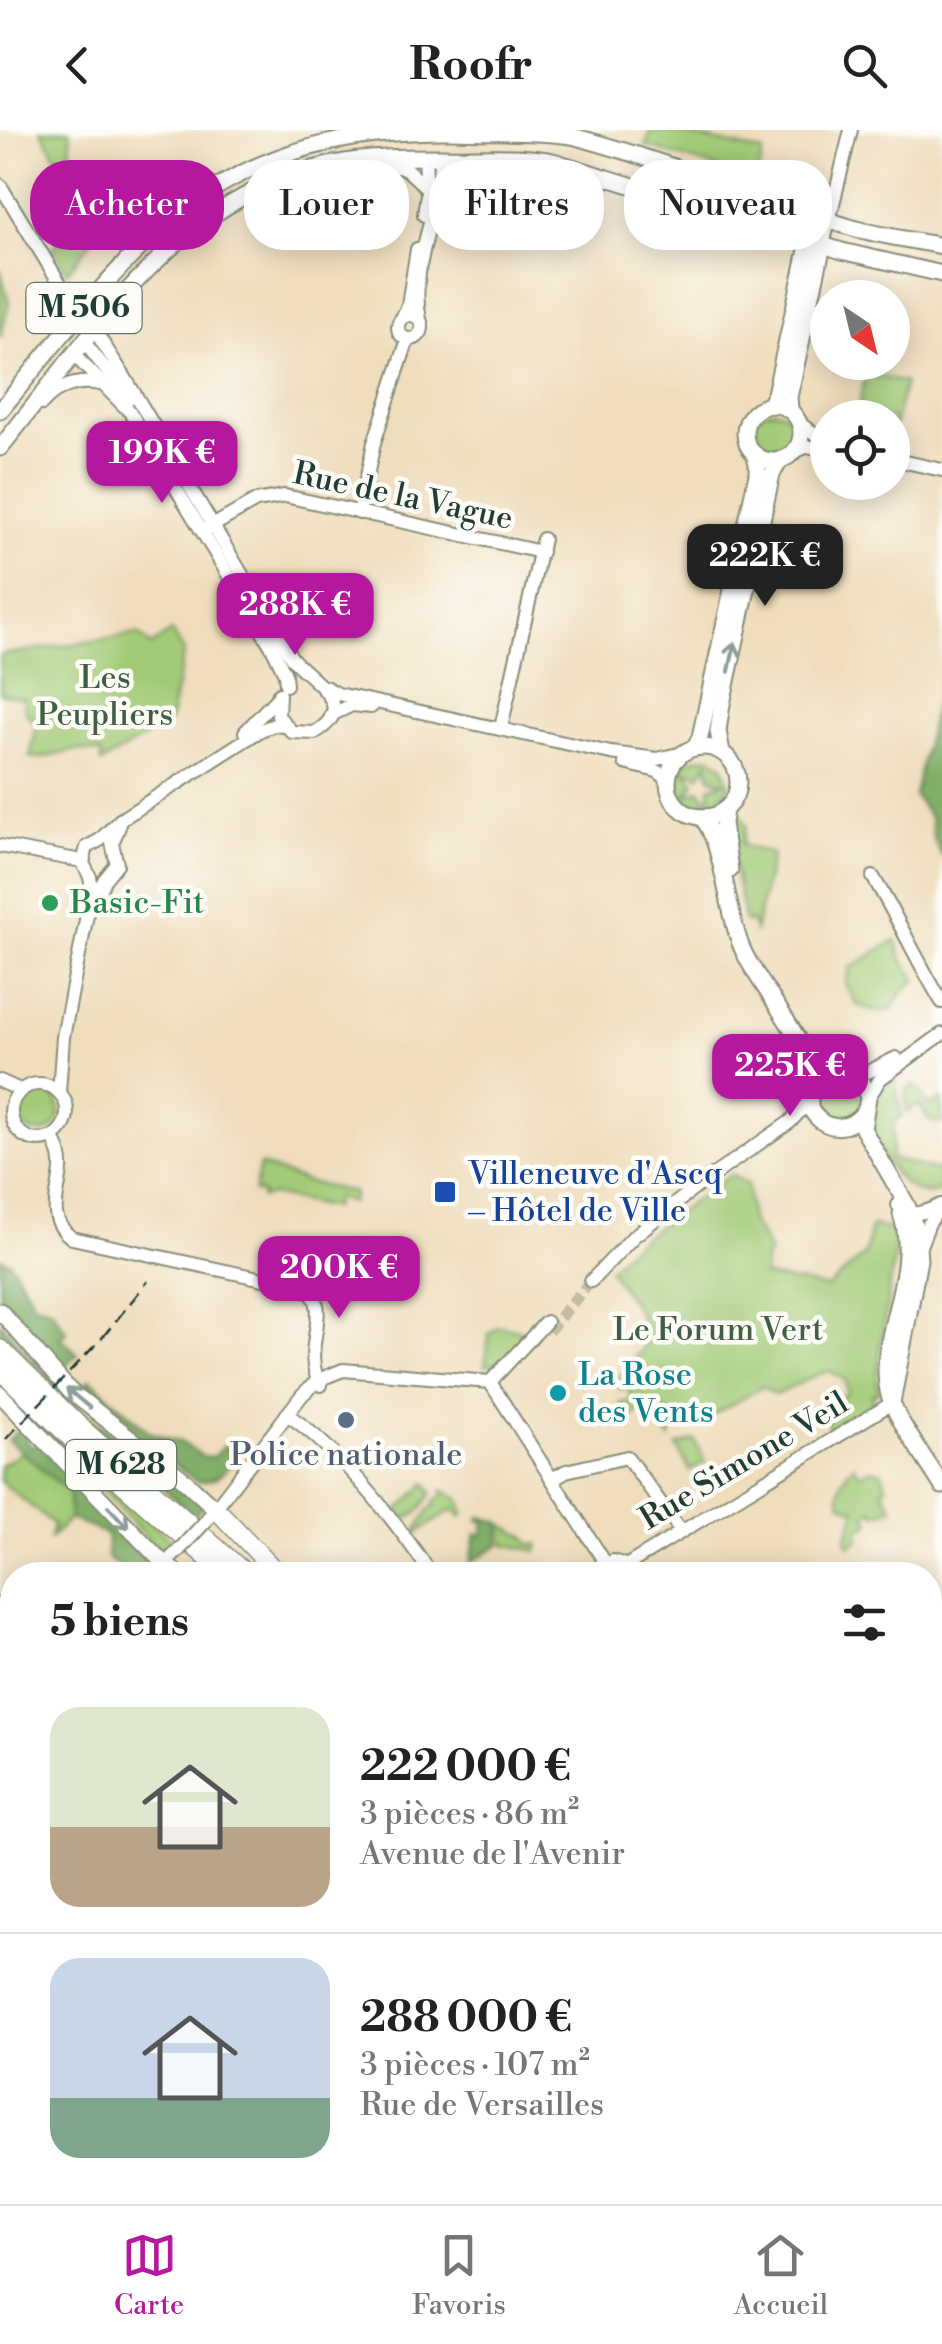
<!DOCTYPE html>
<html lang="fr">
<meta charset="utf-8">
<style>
body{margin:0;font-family:"Libre Bodoni",serif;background:#f2f2f2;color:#222;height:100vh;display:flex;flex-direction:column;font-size:38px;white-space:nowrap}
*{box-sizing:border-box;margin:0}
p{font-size:32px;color:#767676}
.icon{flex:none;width:55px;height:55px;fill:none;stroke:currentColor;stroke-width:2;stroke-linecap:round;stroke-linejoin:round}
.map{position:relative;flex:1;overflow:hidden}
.sheet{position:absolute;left:0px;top:1432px;width:942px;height:642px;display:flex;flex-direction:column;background:#fff;border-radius:40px 40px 0 0;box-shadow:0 5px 25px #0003}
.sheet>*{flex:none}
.banner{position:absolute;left:30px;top:30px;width:882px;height:90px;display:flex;gap:20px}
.needle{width:65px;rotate:145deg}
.fabs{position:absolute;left:810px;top:150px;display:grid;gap:20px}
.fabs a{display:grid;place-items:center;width:100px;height:100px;border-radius:50%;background:#fff;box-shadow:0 5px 25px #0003;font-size:50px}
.price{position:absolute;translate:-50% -85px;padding:0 22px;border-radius:20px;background:#b5179e;color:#fff;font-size:32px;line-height:65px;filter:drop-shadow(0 2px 5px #0008)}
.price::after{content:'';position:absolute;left:50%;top:60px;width:30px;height:22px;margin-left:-15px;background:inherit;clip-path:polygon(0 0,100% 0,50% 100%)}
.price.active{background:#222;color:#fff}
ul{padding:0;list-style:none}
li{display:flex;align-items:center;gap:30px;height:250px;padding:0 50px}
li+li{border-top:2px solid #e0e0e0}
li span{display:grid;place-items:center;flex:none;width:280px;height:200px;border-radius:30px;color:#555}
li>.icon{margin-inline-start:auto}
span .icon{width:120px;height:120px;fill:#fffc;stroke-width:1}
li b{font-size:42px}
h2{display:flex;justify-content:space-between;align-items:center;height:120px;padding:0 50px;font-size:42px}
.pill{padding:0 35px;border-radius:40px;background:#fff;box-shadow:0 5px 25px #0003;font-size:35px;line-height:90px}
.pill.active{background:#b5179e;color:#fff}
header{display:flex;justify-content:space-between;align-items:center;height:130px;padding:0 50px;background:#fff;font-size:45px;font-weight:800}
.menu{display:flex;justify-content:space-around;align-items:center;height:140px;border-top:2px solid #e0e0e0;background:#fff;font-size:28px;color:#767676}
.menu a{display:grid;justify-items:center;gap:5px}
.menu .active{color:#b5179e}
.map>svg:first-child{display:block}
.green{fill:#a2ca76;stroke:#608455;stroke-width:2.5;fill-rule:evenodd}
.forest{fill:#81ae67;stroke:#50764e;stroke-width:2.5}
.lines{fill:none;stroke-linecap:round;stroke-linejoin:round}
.minor-tunnel{stroke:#c5bda1;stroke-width:12;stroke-dasharray:12 6;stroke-linecap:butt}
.minor-casing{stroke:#878d78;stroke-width:16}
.major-casing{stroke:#878d78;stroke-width:19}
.highway-casing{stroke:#878d78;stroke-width:21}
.minor{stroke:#fff;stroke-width:12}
.major{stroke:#fff;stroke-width:15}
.highway{stroke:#fff;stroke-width:18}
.rail{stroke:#1f3d34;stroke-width:2.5;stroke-dasharray:15 8;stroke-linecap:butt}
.minor-bridge-casing{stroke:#878d78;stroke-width:16;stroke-linecap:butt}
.minor-bridge{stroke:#fff;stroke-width:12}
.oneway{stroke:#8f9e9a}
.leisure-dot{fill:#2e9e5b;stroke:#fdfcf7;stroke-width:4}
.transit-dot{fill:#1a4fb4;stroke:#fdfcf7;stroke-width:4}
.culture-dot{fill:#0f9aa8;stroke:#fdfcf7;stroke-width:4}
.service-dot{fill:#5c6f8a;stroke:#fdfcf7;stroke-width:4}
.labels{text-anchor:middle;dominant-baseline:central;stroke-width:9;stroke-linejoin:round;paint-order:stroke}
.shield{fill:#fdfcf7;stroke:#62766e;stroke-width:2.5}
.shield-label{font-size:30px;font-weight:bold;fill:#1f3d34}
.street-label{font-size:32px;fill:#1f3d34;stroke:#fdfcf7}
.park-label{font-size:32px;fill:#406044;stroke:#fdfcf7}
.leisure-label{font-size:32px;fill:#27864d;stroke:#fdfcf7;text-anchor:start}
.transit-label{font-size:32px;fill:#164399;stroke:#fdfcf7;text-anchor:start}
.culture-label{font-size:32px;fill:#0d838f;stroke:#fdfcf7;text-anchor:start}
.service-label{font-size:32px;fill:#4e5e75;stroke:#fdfcf7}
</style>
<header><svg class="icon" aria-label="back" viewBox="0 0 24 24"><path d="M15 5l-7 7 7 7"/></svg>Roofr<svg class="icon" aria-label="search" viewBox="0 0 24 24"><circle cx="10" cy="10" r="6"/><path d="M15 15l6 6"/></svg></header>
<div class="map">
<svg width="942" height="2074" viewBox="0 0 942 2074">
<rect width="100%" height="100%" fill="#fdfcf7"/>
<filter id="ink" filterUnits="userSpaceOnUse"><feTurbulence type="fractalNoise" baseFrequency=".01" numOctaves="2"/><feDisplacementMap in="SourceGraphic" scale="20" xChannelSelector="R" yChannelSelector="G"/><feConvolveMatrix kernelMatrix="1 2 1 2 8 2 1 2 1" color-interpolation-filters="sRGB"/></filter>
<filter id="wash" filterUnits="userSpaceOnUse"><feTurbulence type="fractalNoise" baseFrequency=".0048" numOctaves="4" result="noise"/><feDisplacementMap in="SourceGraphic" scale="40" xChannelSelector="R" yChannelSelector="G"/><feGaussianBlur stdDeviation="2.25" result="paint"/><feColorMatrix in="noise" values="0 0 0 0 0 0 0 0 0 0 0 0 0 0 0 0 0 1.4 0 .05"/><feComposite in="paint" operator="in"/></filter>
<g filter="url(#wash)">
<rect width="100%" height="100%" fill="#efddbc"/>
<g class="green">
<path d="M41,0h29l1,22 -11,11z"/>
<path d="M651,0h15l97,22 -6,29 -111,-35z"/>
<path d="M92,93l1,16 -26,33 -15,-25z"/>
<path d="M0,138l9,35 -9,35z"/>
<path d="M866,243l39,10 -12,48 -1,-13 -36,-1z"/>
<circle cx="773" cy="303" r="23"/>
<path d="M172,502l12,19 -15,72 -68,40v-10l-24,-3 -35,8 -12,-1 7,-33 -12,-12 -2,-14 -23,-5v-38l138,-21 13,12z"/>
<path d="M709,626l14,9 6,20 -11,18 -21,4 -14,-9 -6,-20 11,-18zM708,632l2,15 14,5 -14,5v16l-10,-13 -14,5 9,-12 -10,-13 15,5z"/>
<path d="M740,684l6,12 -4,19 30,9 -17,77 -4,-10 -6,1 -20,-98z"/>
<path d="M896,810l6,19 15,22 -11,7 -16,23 -11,1 -22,-7 -12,-21 5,-16z"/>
<path d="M833,944l23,7 6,23c-19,21 -18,21 -44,9l-3,-24z"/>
<path d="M894,946l8,40 -8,6 -3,37 51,13v18c-37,16 -56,-31 -73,-56l6,-37z"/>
<path d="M915,955l15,21 12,-7v25l-12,-3 -11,-16 -12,7 -2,-21z"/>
<circle cx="39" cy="982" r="21"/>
<path d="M260,1035l44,16 50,12 -2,9 -17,-4 -2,10 -61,-13 -11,3 1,-5 -8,-1z"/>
<path d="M731,1044l16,10 4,36 19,32 -4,4 -2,20 64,12 37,-34 6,-28 27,4 -21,144 2,18 -7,3v10l-42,25 -8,-21 25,-16 -2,-13 -16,-9c-20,5 -35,17 -54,24l-13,-8 -68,39 -3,-6 -16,-4 -5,22 -5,-8 3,-15 -8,-11 -16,-1 -9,13 -12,3 -3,-15 11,-3 1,-4 -5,-10 -7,2v-14l9,-3v-8c5,-7 13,-12 16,-20 7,-20 -25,-58 -36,-75l22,-23z"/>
<path d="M499,1196l22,4 3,8 -21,24 -18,4 4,-32z"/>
<path d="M0,1252l172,159 -11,12 -117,-126 -44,-42z"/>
<path d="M695,1310l10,22 -15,9 -13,-25z"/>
<path d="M23,1322l46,40 1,27 -20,19 3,-14 -53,-43v-16z"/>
<path d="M854,1335l6,9 11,-5 11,3 4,14 -4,3 11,19 -17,6 -3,-4 -7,4 4,8 -11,8v10l-10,6 -3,-6 10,-30 -14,-6c-7,-12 2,-32 12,-39z"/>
<path d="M426,1353l6,10 -14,20 -13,6 -7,-8z"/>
<path d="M443,1360l16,9 5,14 -3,4 -7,-8 -40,26 16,-27 5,-1 -2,-4 10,-8z"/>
<path d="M502,1394l22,12 6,8h9l-2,7 -33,-7z"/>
<path d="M12,1602v51l-12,3v-53z"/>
<path d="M942,1640v100l-1,3 -11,-3v-93z"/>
<path d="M12,1823v99l-12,1v-91z"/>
</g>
<g class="forest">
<path d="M942,544v181l-9,-16 -2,-20 -17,-24z"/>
<path d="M0,1128l10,4 24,42 17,4 16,24 -6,6 17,16 -19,19 -59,-69z"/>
<path d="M0,1192l71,80 130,101 1,4 -7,9 -120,-105 -75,-78z"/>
<path d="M90,1249l59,53 33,11 20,13 11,1 11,-11 15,6c-12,17 -20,31 -43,29l-118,-90z"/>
<path d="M19,1299l12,18 8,-5 113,120c-14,22 -28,8 -45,-4v-24l-37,-15 -1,-27 -61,-52z"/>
<path d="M480,1387l19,5 1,22 -29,18 5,-28 7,1 2,-14 -6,-1z"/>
</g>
</g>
<g filter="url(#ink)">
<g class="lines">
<path class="minor-tunnel" d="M548,1201l43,-50"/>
<g class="minor-casing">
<g id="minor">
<path d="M381,35l24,3 22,20"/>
<path d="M0,55l70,115 25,31 29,45 167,281c16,22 72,48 23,76l-22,-1 -14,-16 1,-22"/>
<path d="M424,85l3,-21 -2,-37"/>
<path d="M809,111l20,-49"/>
<path d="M823,115l28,-115"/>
<circle cx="410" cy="197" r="12"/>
<path d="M402,188l6,-13 9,-56"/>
<path d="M420,190c-12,-53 21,-109 20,-163"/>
<path d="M85,213l44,56"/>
<path d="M75,226l55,56 143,237 12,25 1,11"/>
<path d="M42,274c15,-17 35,-24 58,-20"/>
<path d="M800,294l28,18"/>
<path d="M794,322l12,-5h22"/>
<path d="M892,329l50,11"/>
<path d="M359,383l15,-70 34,-104"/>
<path d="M207,399l49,-28 29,-5 256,56"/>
<path d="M325,557l13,7 273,59 46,6 26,-6"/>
<path d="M331,585l21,-10 19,2"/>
<path d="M501,598l42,-189"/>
<path d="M245,602l31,-33"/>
<path d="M625,633l32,8 11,8"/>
<path d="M0,716l82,15"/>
<path d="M873,747c25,41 44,84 69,125"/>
<path d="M95,774l9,-24 13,-16 -5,-21 7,-16"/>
<path d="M852,942h16l28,-14"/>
<path d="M0,951l20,9"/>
<circle cx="39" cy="982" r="28"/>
<path d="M59,962l4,-55 29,-148 -2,-12 -7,-14 4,-16 13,-7 20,-20 141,-90 13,-5 10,1"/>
<path d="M867,970l13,-21 62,-45"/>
<path d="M53,1007c5,10 9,20 8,32 -2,27 -16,49 11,69l233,50c31,19 -7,61 16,97"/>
<path d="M898,1075c14,13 27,8 43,0"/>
<path d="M920,1116l9,-23 13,-18"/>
<path d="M591,1151l43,-45 65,-51 91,-63 12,-13 6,-15"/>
<path d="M490,1252l56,-60"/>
<path d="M287,1284c56,39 107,105 145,161"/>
<path d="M552,1349l14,-8 61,-14 54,74"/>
<path d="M204,1393l98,-128 16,-15 25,-10 147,12 116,182"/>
<path d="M624,1437l268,-164"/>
<path d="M154,1445l26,-26"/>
<path d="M602,1445l2,-10 9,-4 9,3 4,9"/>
<path d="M0,1474l12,-1"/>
<path d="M0,1523l12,-2"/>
<path d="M0,1585l12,-2"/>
<path d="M930,1626l12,-7"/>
<path d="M0,1958h12"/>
<path d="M0,2008h12"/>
<path d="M41,2062l1,3"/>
<path d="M383,2062v12"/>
<path d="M509,2062l1,12"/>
<path d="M669,2062l3,12"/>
<path d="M245,2073l39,1"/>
<path d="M136,2074l21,-12"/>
</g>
</g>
<g class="major-casing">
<g id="major">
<circle cx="773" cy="303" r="28"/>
<path d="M769,275l6,-11 34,-153"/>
<path d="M790,280l-1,-13 34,-152"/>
<path d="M0,281c138,-169 210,-281 452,-280 39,2 81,-1 120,5 95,25 187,63 281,92 29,8 59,12 89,18"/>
<path d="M0,318c95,-116 175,-252 333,-284 35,-7 70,-7 106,-7 38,1 77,-3 114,4l289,90 100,23"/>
<circle cx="703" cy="652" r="35"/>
<path d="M695,618l5,-11 58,-267 -3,-16"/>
<path d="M722,622l-4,-21 4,-27 50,-230 9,-15"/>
<path d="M725,680l-2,13 7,47"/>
<path d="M701,687c22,22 26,98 41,131 16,39 71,96 70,135"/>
<path d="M865,980c-15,23 -42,22 -55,-2v-21l14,-15 19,-3 17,9 8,19 -5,32 44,76 10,27 2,28 -27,143"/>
<path d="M901,1084c20,58 -25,124 -13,177 5,25 40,71 54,95"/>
<path d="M0,1181l70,80 113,88 37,34"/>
<path d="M0,1264l169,175"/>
<path d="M930,1534l12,-12"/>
<path d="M0,1725l11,39"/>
<path d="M0,1756l12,43"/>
</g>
</g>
<g class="highway-casing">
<g id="highway">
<path d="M0,1219l78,76 169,150"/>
<path d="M0,1239l74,72 153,134"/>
<path d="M220,1383l59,62"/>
<path d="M169,1439l8,6"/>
<path d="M589,2062l2,12"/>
<path d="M614,2062l3,12"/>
<path d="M629,2062l3,12"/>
</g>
</g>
<use href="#minor" class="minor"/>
<use href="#major" class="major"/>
<use href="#highway" class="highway"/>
<g class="rail">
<path d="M6,1309l96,-101 46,-57"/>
<path d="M930,1603l12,-7"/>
<path d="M70,2074l21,-12"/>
</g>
<g class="minor-bridge-casing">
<path id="minor-bridge" d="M180,1419l24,-26"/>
</g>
<use href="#minor-bridge" class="minor-bridge"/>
</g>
<defs><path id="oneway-shaft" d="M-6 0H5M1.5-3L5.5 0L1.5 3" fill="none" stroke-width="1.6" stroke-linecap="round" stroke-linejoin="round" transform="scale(2.5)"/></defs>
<g class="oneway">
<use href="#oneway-shaft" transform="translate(732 527) rotate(-78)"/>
<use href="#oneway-shaft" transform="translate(78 1268) rotate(-140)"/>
<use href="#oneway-shaft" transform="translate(118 1387) rotate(47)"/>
</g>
</g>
<circle class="leisure-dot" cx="50" cy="773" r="10"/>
<rect class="transit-dot" x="433" y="1050" width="24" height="24" rx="5"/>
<circle class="culture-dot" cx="558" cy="1263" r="10"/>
<circle class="service-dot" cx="346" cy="1290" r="10"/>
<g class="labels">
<g class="shield">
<rect x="26.5" y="153" width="115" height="50" rx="8"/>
<rect x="66" y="1310" width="110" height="50" rx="8"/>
</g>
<g class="shield-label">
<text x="84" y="178">M 506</text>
<text x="121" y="1335">M 628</text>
</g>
<g class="street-label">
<text transform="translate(403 366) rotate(12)">Rue de la Vague</text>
<text transform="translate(744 1331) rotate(-31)">Rue Simone Veil</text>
</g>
<g class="park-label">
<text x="105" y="548">Les<tspan x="105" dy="37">Peupliers</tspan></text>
<text x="718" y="1200">Le Forum Vert</text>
</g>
<g class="leisure-label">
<text x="70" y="773">Basic-Fit</text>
</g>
<g class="transit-label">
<text x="468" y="1044">Villeneuve d'Ascq<tspan x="468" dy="37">– Hôtel de Ville</tspan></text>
</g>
<g class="culture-label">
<text x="578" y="1245">La Rose<tspan x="578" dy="37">des Vents</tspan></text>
</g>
<g class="service-label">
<text x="346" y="1325">Police nationale</text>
</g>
</g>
</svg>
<div class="fabs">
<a><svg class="needle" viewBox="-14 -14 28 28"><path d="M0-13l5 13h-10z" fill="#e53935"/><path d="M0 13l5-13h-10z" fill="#767676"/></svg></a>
<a><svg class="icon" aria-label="locate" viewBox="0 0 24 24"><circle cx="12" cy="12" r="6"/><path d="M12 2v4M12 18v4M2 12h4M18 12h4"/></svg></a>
</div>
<b class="price" style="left:162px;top:376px">199K €</b>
<b class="price active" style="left:765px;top:479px">222K €</b>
<b class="price" style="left:295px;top:528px">288K €</b>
<b class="price" style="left:790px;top:989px">225K €</b>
<b class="price" style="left:339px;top:1191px">200K €</b>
<div class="banner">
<a class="pill active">Acheter</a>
<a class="pill">Louer</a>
<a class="pill">Filtres</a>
<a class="pill">Nouveau</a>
</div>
<section class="sheet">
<h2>5 biens<svg class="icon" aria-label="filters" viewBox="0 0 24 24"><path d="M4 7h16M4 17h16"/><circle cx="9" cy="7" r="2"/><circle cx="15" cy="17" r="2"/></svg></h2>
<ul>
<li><span style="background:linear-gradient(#dfe7d0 60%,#b9a48a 0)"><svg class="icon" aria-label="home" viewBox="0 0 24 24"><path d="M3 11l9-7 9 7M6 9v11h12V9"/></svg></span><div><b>222 000 €</b><p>3 pièces · 86 m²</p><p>Avenue de l'Avenir</p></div></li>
<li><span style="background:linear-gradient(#c9d6e8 70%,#7fa58c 0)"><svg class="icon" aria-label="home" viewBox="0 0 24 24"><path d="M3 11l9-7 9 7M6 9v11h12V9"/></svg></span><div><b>288 000 €</b><p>3 pièces · 107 m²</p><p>Rue de Versailles</p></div></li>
</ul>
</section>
</div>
<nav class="menu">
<a class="active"><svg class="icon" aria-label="map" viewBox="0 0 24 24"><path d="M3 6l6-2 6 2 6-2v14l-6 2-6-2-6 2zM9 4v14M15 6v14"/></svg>Carte</a>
<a><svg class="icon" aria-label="saved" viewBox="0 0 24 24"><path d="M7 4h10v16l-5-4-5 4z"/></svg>Favoris</a>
<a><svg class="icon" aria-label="home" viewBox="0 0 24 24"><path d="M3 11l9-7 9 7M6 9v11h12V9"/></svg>Accueil</a>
</nav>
